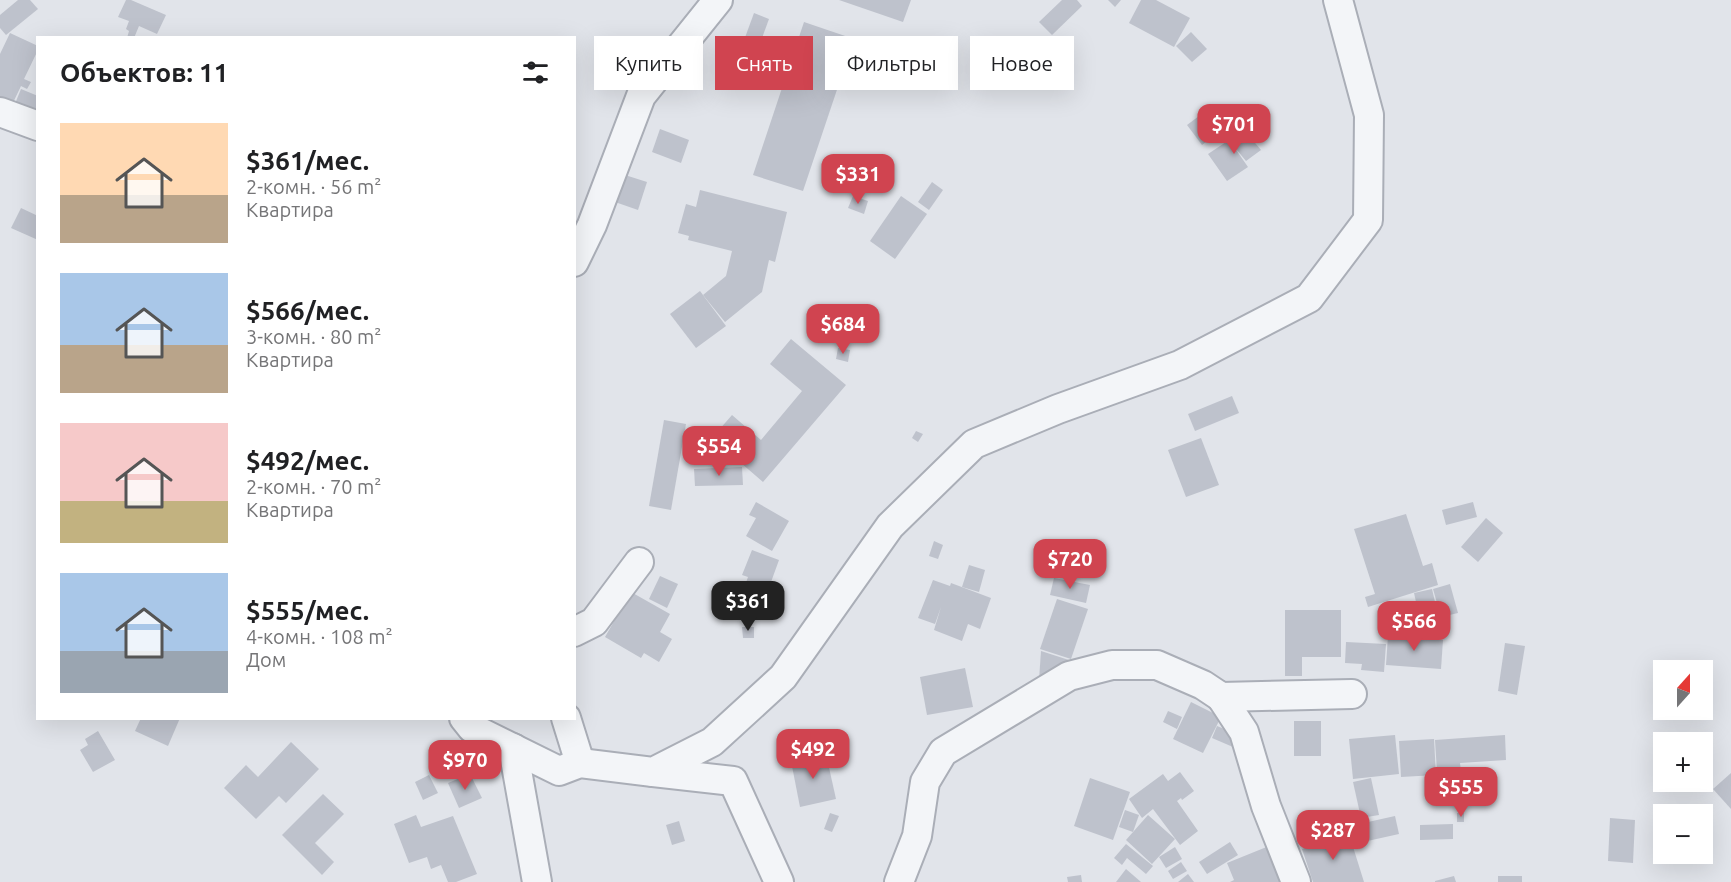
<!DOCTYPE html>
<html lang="ru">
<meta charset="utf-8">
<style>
body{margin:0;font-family:Ubuntu,sans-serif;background:#f2f2f2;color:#202124;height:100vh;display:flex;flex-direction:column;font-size:22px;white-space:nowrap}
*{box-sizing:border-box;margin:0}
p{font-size:20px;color:#757577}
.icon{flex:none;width:33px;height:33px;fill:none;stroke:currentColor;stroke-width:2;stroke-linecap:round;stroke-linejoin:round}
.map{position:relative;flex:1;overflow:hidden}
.drawer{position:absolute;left:36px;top:36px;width:540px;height:684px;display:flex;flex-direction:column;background:#fff;border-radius:0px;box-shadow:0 6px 24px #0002}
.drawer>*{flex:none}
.top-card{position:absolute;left:594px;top:36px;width:570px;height:54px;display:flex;gap:12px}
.needle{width:39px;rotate:21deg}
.tools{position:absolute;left:1653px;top:660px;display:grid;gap:12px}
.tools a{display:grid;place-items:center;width:60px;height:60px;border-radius:0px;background:#fff;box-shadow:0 6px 24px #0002;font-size:30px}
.price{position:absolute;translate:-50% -51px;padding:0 14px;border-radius:12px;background:#d04450;color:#fff;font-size:20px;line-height:39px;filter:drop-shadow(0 2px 3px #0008)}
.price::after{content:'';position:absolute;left:50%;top:36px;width:18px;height:14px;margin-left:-9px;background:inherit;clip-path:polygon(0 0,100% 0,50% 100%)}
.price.selected{background:#222;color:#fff}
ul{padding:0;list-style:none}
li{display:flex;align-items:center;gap:18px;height:150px;padding:0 24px}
li span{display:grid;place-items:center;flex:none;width:168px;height:120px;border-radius:0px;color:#555}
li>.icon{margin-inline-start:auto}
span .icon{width:72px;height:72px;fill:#fffc;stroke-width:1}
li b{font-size:26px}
h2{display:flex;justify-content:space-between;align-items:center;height:72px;padding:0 24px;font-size:26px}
.pill{padding:0 21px;border-radius:0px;background:#fff;box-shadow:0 6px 24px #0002;font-size:21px;line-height:54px}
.pill.selected{background:#d04450;color:#fff}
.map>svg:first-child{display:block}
.building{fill:#bec2cc}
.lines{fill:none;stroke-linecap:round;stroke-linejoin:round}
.minor-casing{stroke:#aaaeb7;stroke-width:32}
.minor{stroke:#f3f5f8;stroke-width:28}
</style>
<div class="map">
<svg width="1731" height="882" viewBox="0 0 1731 882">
<rect width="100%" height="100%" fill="#e1e4ea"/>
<g class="building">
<path d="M18,0h12l8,9 -32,26 -6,-7v-13z"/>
<path d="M126,0h5l35,15 -9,19 -18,-8 -5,12h-7l2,-7 -3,-2 3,-8 -11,-4z"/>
<path d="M839,0h72l-8,22z"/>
<path d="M1062,0h15l5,6 -30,29 -13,-13z"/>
<path d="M1108,0h13l-6,7z"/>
<path d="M1141,0h15l34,18 -16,29 -45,-24z"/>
<path d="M754,13l15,6 -11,30 -15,-6z"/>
<path d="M804,22l50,17 -51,152 -50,-16z"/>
<path d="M1191,32l16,17 -15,13 -16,-16z"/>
<path d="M10,33l28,13v4l-14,29 7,3 -4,7 -6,-3 -11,23 -10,-4v-51z"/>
<path d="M21,89l17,7v19l-24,-9z"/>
<path d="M1217,110l12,14 -27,21 -15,-20 12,-9 4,4z"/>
<path d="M660,129l29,11 -8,23 -29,-11z"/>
<path d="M1245,131l16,19 -15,11 -14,-17 16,23 -21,14 -19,-27 21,-14 1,2z"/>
<path d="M625,175l22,7 -9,28 -23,-8z"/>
<path d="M932,182l11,8 -14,20 -11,-8z"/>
<path d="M700,190l87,22 -12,50 -6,-2 -7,32 -37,30 -22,-27 23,-19 6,-25 -44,-11 1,-4 -11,-3 8,-29 10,3z"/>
<path d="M853,196l15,5 -4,13 -16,-6z"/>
<path d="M901,196l26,18 -32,45 -25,-18z"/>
<path d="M21,208l17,8v24l-27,-12z"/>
<path d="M700,291l26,35 -30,22 -26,-34z"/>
<path d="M791,339l55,46 -83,97 -51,-44 20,-23 29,25 41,-49 -32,-27z"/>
<path d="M838,348l12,2 -2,12 -12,-3z"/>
<path d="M1232,396l7,17 -44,18 -7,-17z"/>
<path d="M664,420l22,4 -15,86 -22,-4z"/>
<path d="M916,431l7,3 -5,8 -6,-4z"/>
<path d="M1201,438l18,47 -33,12 -18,-47z"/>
<path d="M742,467l1,18 -48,1 -1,-17z"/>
<path d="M756,502l33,19 -17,30 -26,-15 10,-18 -7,-3z"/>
<path d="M1473,502l4,15 -31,8 -4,-15z"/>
<path d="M1406,514l17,52 9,-3 6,22 -70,22 -3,-10 10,-3 -21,-65z"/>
<path d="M1486,518l17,15 -25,29 -17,-15z"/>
<path d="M934,541l9,4 -5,14 -9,-3z"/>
<path d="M752,550l27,10 -20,55 -22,-7 11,-31 -6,-2z"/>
<path d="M969,565l16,5 -6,22 -17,-5z"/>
<path d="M660,576l18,8 -11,24 -18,-9z"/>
<path d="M1054,578l36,7 -4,18 -36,-8z"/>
<path d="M933,580l17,6 1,-3 40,15 -11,31 -12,-5 -6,17 -28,-11 7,-23 -6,17 -17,-6z"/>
<path d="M1450,584l8,29 -17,4 -8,-28z"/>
<path d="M1432,589l7,30 -18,5 -7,-31z"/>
<path d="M631,592l39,22 -10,18 12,7 -13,23 -15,-9 -3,5 -36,-21z"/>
<path d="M1057,599l31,10 -17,50 -31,-10z"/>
<path d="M1285,610h56v47h-39v19h-17z"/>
<path d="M742,627h12v11h-11z"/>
<path d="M1388,636l55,4 -2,29 -55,-4z"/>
<path d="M1346,642l40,2 -2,28 -23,-2 1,-6 -17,-1z"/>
<path d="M1505,643l20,3 -8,49 -19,-4z"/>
<path d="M1041,651l31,10 -33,19z"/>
<path d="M965,668l8,39 -46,8 -7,-38z"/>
<path d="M1191,702l30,15 -18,36 -30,-14z"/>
<path d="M1168,711l14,6 -5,12 -14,-7z"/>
<path d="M141,718h39l-12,28 -33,-15z"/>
<rect x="1294" y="721" width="27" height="35"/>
<path d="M1217,726l22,9 -6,12 -21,-9z"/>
<path d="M98,731l17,29 -22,12 -13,-22 8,-5 -3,-6z"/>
<path d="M1395,735l4,39 -46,5 -4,-40z"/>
<path d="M1505,735l1,25 -46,3 1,8 -24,1 -2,-32z"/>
<path d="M1434,739l2,36 -35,2 -2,-36z"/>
<path d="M291,742l28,27 -33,34 -7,-7 -23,23 -32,-31 22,-23 12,12z"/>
<path d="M826,754l10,45 -36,8 -9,-46z"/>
<path d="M1180,772l14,19 -12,9 -1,-2 -4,3 21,30 -18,14 -27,-36 -11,9 -13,-19 34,-25 5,7z"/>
<path d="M1731,773v36l-18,-20z"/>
<path d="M470,774l12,24 -23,10 -11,-25z"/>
<path d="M429,775l9,18 -15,7 -8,-18z"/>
<path d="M1090,778l40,14 -17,48 -39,-14z"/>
<path d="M1371,778l8,37 -18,3 -8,-36z"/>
<path d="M323,794l21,20 -29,29 19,19 -12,13 -40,-40z"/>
<path d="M1125,810l14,5 -6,17 -14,-5z"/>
<path d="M830,813l9,3 -7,16 -8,-3z"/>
<rect x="1457" y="813" width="7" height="9"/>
<path d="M416,815l5,12 32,-11 24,58 -21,8h-8l-7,-17 -10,4 -4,-12 -18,6 -15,-39z"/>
<path d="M1148,815l27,24 -23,25 -26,-24z"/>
<path d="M1395,816l4,18 -36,8 -4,-18z"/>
<path d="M1610,818l25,2 -2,43 -25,-2z"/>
<path d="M679,821l6,20 -13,4 -6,-20z"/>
<path d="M1453,824v15l-33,1v-15z"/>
<path d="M1349,834l15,48h-51l-11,-33z"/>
<path d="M1230,842l8,13 -31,19 -8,-12z"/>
<path d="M1126,844l27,22 -7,8 -19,-16 -5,7 -8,-7z"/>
<path d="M1269,846l15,36h-54l4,-2 -7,-17z"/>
<path d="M1175,847l7,12 -16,9 -7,-11z"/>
<path d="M1181,862l6,9 -14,8 -5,-8z"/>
<path d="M1126,869l15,13h-25z"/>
<path d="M1188,874l6,8h-16z"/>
<path d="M1081,875l1,7h-14l-1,-5z"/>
<path d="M1454,876l2,6h-21v-1z"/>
<rect x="1498" y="876" width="24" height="6"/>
</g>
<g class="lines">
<g class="minor-casing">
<g id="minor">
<path d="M0,112l38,14"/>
<path d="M574,262l18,-37 49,-129 77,-96"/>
<path d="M574,632l20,-10 45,-60"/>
<path d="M1221,697l23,35 22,74 30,76"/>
<path d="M464,718l8,10 87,43 21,-8 73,9 59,-30 71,-65 107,-151 84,-82 84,-35 122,-44 129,-67 59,-78 1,-105 -31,-115"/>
<path d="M566,718l14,45"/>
<path d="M513,748l24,134"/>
<path d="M653,772l80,9 46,101"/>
<path d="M899,882l18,-46 8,-54 18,-30 126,-76 43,-11h45l46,20 18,12 131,-3"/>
</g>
</g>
<use href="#minor" class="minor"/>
</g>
</svg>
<div class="tools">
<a><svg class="needle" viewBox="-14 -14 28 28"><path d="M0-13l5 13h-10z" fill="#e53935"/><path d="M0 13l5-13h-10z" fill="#757577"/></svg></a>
<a>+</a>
<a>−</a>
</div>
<b class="price" style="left:1234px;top:155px">$701</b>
<b class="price" style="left:858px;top:205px">$331</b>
<b class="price" style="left:843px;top:355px">$684</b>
<b class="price" style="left:719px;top:477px">$554</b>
<b class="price" style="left:1070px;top:590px">$720</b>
<b class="price selected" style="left:748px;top:632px">$361</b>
<b class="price" style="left:1414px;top:652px">$566</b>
<b class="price" style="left:813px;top:780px">$492</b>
<b class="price" style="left:465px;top:791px">$970</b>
<b class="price" style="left:1461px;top:818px">$555</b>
<b class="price" style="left:1333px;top:861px">$287</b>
<div class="top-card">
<a class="pill">Купить</a>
<a class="pill selected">Снять</a>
<a class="pill">Фильтры</a>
<a class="pill">Новое</a>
</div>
<section class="drawer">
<h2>Объектов: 11<svg class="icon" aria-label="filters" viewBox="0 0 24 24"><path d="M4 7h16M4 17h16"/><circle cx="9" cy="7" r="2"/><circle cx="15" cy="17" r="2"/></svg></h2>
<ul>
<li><span style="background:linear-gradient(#ffd9b3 60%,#b9a48a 0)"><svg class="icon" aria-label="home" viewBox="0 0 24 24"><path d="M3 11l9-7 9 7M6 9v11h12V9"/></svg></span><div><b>$361/мес.</b><p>2-комн. · 56 m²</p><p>Квартира</p></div></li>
<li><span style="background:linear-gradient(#a9c7e8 60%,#b9a48a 0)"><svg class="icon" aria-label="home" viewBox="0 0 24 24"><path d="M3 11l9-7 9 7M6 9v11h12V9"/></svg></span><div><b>$566/мес.</b><p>3-комн. · 80 m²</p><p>Квартира</p></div></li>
<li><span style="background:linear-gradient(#f6c9c9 65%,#c2b280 0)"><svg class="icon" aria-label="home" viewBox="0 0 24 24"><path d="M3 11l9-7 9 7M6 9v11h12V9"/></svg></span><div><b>$492/мес.</b><p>2-комн. · 70 m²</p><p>Квартира</p></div></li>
<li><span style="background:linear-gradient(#a9c7e8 65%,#9aa5b1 0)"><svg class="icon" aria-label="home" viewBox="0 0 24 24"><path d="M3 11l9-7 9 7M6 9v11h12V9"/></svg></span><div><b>$555/мес.</b><p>4-комн. · 108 m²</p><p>Дом</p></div></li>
</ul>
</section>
</div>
